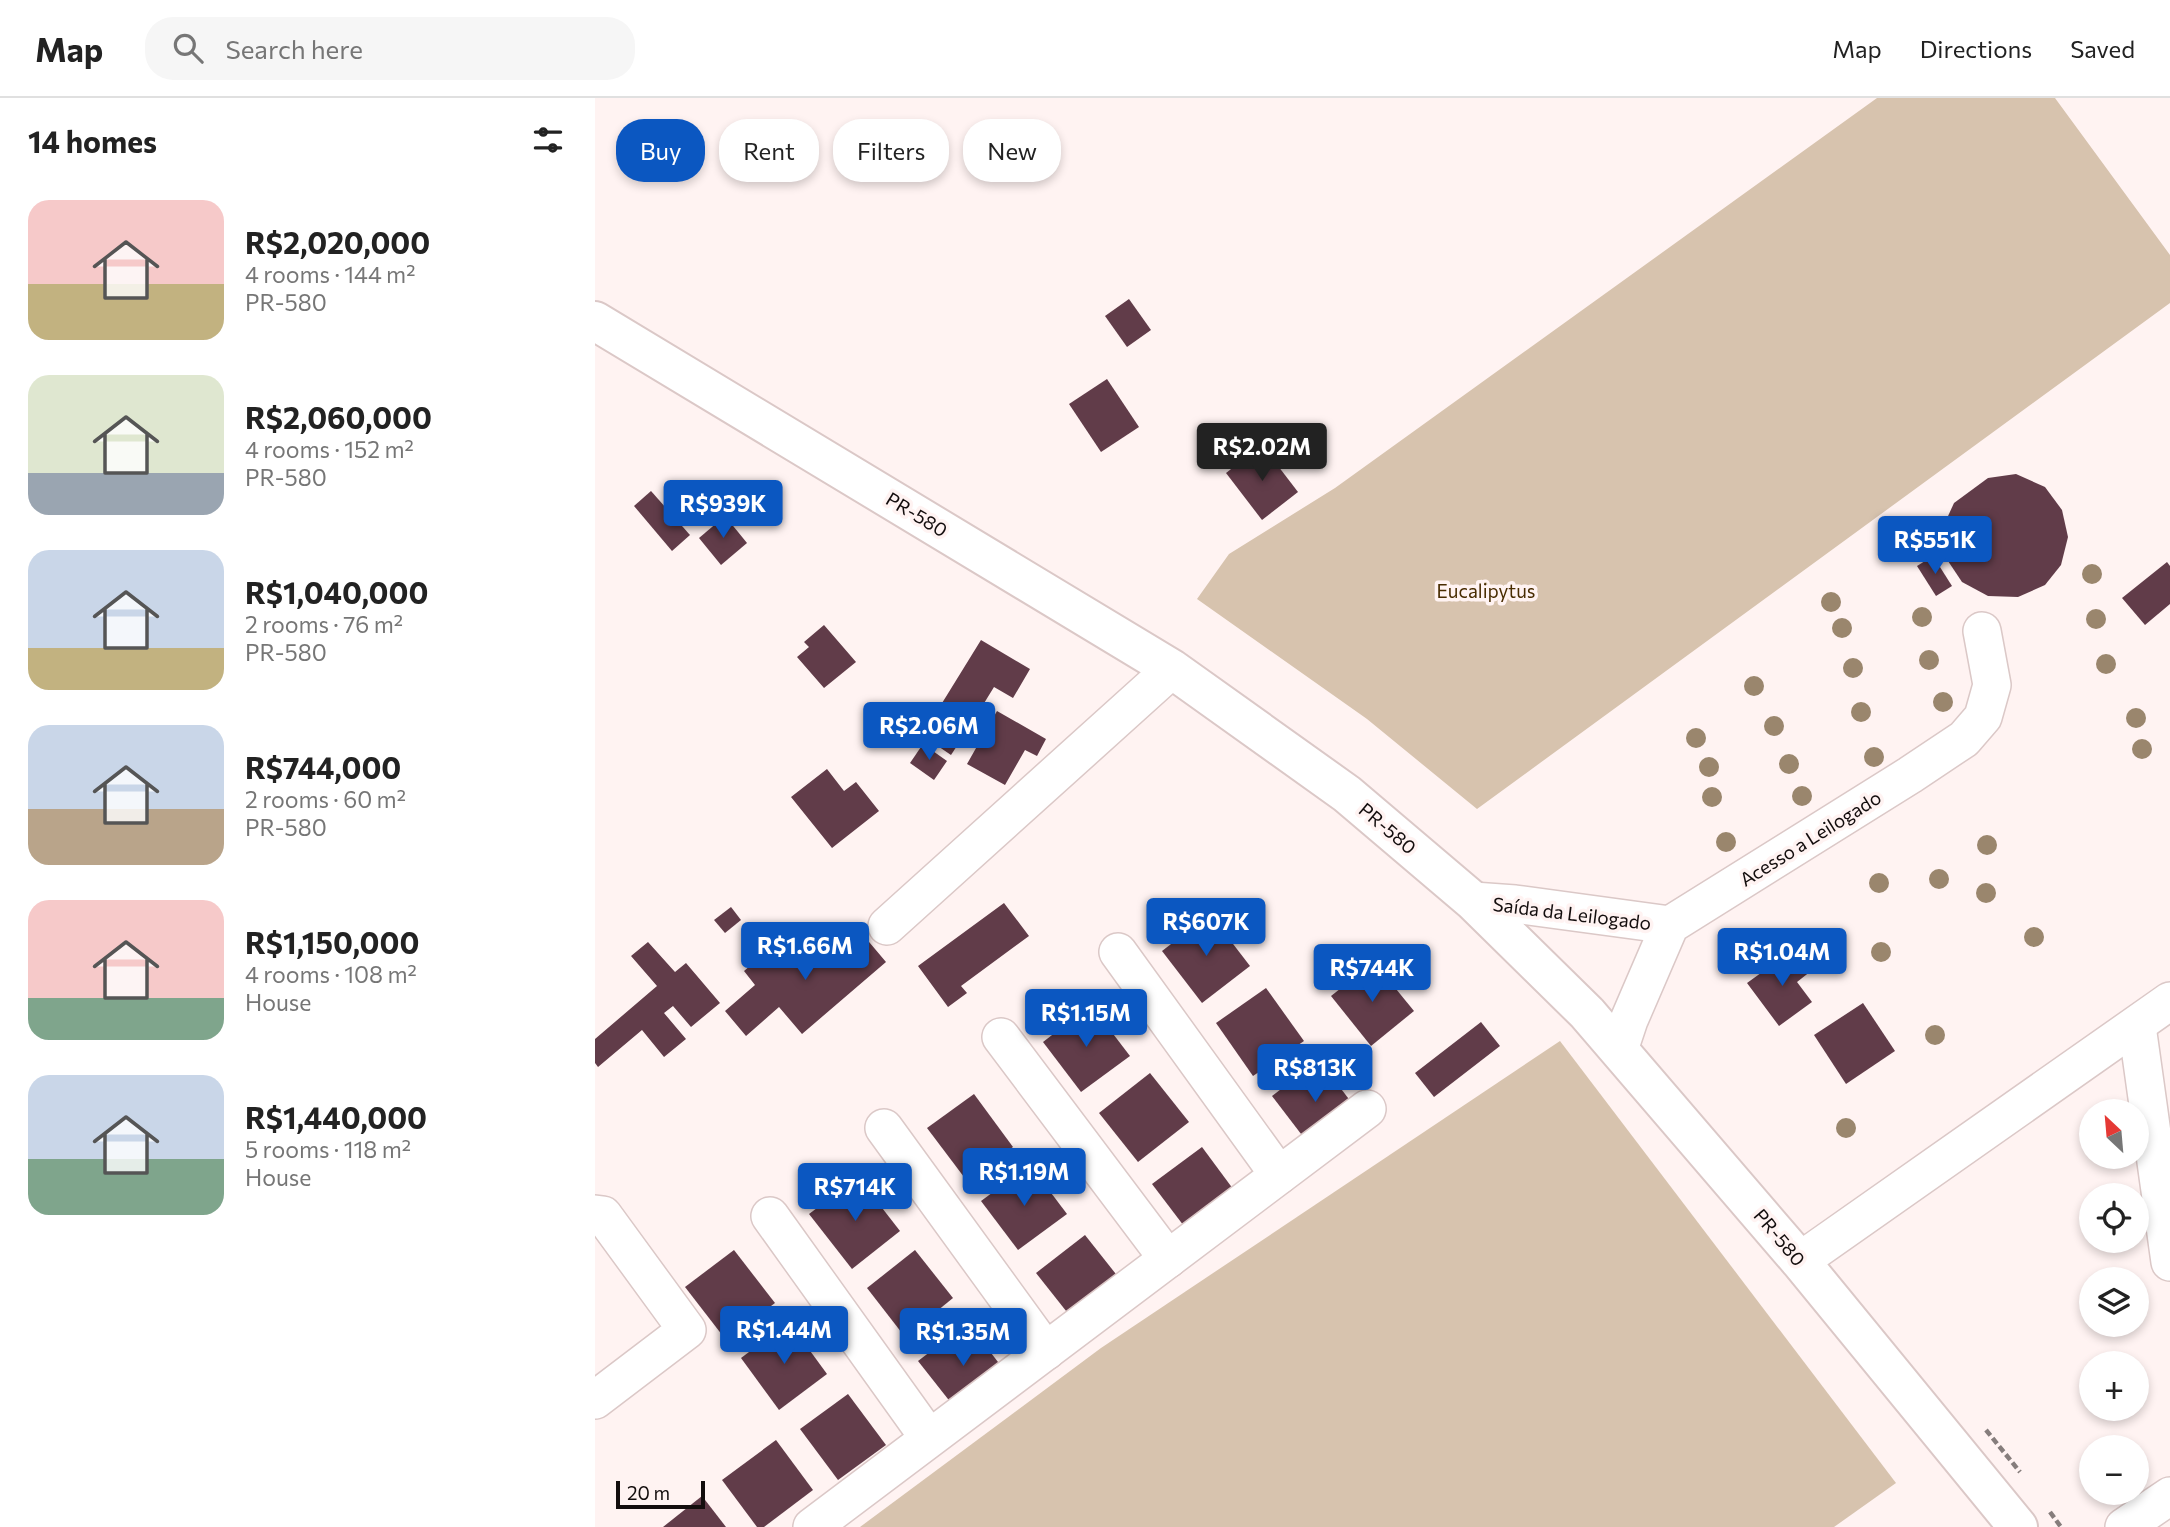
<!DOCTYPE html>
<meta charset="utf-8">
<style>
body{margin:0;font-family:Commissioner,sans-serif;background:#f6f6f6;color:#222;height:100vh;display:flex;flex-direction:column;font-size:26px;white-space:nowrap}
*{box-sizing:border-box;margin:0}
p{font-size:23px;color:#767676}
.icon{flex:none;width:38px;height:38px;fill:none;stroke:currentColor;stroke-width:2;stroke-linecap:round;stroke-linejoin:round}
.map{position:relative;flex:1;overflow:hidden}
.details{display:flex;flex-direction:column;background:#fff;width:595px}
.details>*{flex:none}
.top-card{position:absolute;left:21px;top:21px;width:665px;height:63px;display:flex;gap:14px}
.needle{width:46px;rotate:334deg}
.tools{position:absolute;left:1484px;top:1001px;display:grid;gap:14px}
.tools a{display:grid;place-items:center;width:70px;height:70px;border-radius:50%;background:#fff;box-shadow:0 4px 10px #0003;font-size:35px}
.scale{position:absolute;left:21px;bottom:18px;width:89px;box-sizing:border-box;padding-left:7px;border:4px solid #130d0d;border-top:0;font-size:19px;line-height:24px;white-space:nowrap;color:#130d0d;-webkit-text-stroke:5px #fff3f2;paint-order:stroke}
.price{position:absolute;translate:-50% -60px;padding:0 16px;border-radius:7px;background:#0b57c1;color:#fff;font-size:23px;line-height:46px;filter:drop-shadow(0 2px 4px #0008)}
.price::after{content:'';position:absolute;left:50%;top:42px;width:21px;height:16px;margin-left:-10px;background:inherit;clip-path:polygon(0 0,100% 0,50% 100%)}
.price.active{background:#222;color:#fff}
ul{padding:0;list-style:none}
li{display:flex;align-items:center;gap:21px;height:175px;padding:0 28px}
li span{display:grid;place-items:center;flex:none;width:196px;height:140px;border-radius:21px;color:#555}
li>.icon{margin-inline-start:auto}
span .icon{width:84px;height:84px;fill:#fffc;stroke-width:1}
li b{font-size:30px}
h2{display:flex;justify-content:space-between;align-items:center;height:84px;padding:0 28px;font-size:30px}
.pill{padding:0 24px;border-radius:28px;background:#fff;box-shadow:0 4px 10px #0003;font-size:24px;line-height:63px}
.pill.active{background:#0b57c1;color:#fff}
header{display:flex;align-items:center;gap:42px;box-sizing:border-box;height:98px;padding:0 35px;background:#fff;border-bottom:2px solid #e0e0e0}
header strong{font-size:33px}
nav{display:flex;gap:38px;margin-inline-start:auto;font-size:24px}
.search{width:490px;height:63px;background:#f6f6f6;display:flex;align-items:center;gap:18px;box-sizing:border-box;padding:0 24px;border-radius:28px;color:#767676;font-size:26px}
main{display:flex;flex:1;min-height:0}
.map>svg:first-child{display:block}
.green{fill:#d7c3ae}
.building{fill:#613c49}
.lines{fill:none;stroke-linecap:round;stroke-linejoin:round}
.minor-casing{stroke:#dbc8c7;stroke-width:40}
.major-casing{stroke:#dbc8c7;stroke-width:42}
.path{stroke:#867d7c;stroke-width:4.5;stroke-dasharray:7 3.5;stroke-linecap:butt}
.minor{stroke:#fff;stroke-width:37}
.major{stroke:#fff;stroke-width:38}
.tree{fill:#9a866d}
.labels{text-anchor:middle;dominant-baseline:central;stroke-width:7;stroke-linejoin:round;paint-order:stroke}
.street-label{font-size:19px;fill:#130d0d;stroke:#fff3f2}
.park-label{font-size:19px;fill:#482c01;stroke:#fff3f2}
</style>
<header>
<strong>Map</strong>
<div class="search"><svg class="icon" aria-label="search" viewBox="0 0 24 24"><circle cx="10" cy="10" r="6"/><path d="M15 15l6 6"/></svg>Search here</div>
<nav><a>Map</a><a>Directions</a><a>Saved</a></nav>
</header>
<main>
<section class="details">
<h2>14 homes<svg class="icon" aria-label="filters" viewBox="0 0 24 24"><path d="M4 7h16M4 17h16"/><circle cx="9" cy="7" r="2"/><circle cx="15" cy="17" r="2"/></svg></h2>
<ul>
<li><span style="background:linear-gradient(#f6c9c9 60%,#c2b280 0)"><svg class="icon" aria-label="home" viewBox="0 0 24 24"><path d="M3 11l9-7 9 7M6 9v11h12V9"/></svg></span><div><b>R$2,020,000</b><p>4 rooms · 144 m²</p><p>PR-580</p></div></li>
<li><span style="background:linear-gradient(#dfe7d0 70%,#9aa5b1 0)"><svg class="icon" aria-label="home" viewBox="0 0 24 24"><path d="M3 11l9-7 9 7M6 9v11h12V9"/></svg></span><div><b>R$2,060,000</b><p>4 rooms · 152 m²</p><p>PR-580</p></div></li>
<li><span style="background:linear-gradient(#c9d6e8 70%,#c2b280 0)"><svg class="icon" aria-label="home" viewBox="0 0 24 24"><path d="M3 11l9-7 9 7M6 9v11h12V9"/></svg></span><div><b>R$1,040,000</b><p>2 rooms · 76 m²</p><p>PR-580</p></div></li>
<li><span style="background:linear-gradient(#c9d6e8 60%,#b9a48a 0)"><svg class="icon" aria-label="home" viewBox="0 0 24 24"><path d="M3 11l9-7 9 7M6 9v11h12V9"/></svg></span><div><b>R$744,000</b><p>2 rooms · 60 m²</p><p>PR-580</p></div></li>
<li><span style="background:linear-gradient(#f6c9c9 70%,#7fa58c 0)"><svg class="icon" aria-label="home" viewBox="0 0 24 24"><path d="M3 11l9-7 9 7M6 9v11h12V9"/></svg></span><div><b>R$1,150,000</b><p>4 rooms · 108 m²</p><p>House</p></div></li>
<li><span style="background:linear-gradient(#c9d6e8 60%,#7fa58c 0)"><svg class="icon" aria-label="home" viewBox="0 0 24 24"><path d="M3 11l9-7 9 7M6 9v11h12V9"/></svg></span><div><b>R$1,440,000</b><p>5 rooms · 118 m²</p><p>House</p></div></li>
</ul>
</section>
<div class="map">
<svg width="1575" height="1429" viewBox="0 0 1575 1429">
<rect width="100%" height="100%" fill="#fff3f2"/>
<g class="green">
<path d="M1282,0h178l115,157v48l-693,506 -110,-90 -170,-120 32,-45 106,-66z"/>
<path d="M965,943l336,442 -62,44h-974l241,-179z"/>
</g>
<g class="building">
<path d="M534,201l22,31 -24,17 -22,-31z"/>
<path d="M512,281l32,48 -38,25 -32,-48z"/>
<path d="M667,347l36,47 -36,28 -36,-47z"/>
<path d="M1421,376l29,13 17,23 6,27 -7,28 -16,20 -27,12 -30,-1 -26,-14 -16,-24 -3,-31 11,-24 34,-25z"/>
<path d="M56,393l39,44 -18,16 -38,-45z"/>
<path d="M130,418l22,27 -26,22 -22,-27z"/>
<path d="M1338,458l19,30 -16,10 -19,-30z"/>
<path d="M1572,464l3,4v38l-25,21 -23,-27z"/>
<path d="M229,527l32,37 -32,26 -27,-31 12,-10 -5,-5z"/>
<path d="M386,542l49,29 -17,29 -19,-11 -24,39 -31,-18z"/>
<path d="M402,613l49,28 -9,17 -12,-6 -20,35 -38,-21z"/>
<path d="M341,619l28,18 -13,20 -28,-19z"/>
<path d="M328,646l24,17 -13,19 -24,-17z"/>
<path d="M232,671l17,22 12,-9 23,29 -47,37 -41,-51z"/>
<path d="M409,805l25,33 -68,50 6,7 -19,14 -30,-41z"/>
<path d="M136,809l10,13 -16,13 -11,-13z"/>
<path d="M615,816l40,52 -48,37 -40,-52z"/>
<path d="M258,825l33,39 -84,72 -23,-27 -33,29 -21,-25 30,-26 -11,-14 36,-31 22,26z"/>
<path d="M53,844l27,30 11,-9 34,40 -29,24 -18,-21 -9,7 22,26 -22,18 -22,-27 -44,37 -3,-4v-24l62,-53 -26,-30z"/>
<path d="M1199,851l17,22 -14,11 15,20 -33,24 -32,-43z"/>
<path d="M779,864l40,49 -43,35 -40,-50z"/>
<path d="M671,890l38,53 -51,35 -37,-53z"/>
<path d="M1268,905l32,48 -49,33 -32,-49z"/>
<path d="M496,907l39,51 -49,36 -38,-50z"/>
<path d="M886,924l19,24 -66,51 -19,-24z"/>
<path d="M724,962l39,51 -47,36 -39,-51z"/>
<path d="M555,975l39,49 -51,40 -39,-49z"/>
<path d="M379,996l39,53 -46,34 -40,-53z"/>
<path d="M607,1049l37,50 -49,37 -38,-50z"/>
<path d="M435,1067l37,49 -49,36 -37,-49z"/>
<path d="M263,1079l42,54 -48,38 -43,-55z"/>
<path d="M490,1137l38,48 -49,38 -38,-48z"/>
<path d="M139,1152l41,53 -49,37 -41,-53z"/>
<path d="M320,1152l38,48 -48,39 -38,-49z"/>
<path d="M194,1224l38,52 -48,36 -38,-52z"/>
<path d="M373,1225l40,52 -49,38 -41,-52z"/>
<path d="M253,1296l38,51 -48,35 -38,-51z"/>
<path d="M181,1342l37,50 -49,37h-7l-35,-47z"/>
<path d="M107,1398l24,31h-63z"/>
</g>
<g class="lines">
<g class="minor-casing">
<g id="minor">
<path d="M878,803l42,3 155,21"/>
<path d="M292,828l285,-257"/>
<path d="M523,854l161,223"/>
<path d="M1542,928l33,236"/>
<path d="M406,939l167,222"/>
<path d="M1024,952l10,-30 41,-95 240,-150 54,-36 19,-22 9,-32 -10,-54"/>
<path d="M289,1030l162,223"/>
<path d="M0,1116l8,1 84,115 -92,70"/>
<path d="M175,1118l159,222"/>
<path d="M1205,1163l370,-260"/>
<path d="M217,1429l555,-418"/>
<path d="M1529,1429l46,-31"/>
</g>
</g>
<g class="major-casing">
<path id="major" d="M0,223l577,348 175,125 126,107 114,112 213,248 218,266"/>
</g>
<g class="path">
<path d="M1391,1332l34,42"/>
<path d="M1455,1414l11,15"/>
</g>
<use href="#minor" class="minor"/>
<use href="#major" class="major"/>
</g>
<g class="tree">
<circle cx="1302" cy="452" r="10"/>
<circle cx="1497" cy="476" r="10"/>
<circle cx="1236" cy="504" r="10"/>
<circle cx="1327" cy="519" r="10"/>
<circle cx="1501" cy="521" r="10"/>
<circle cx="1247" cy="530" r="10"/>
<circle cx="1334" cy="562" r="10"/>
<circle cx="1511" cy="566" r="10"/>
<circle cx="1258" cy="570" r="10"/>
<circle cx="1159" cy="588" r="10"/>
<circle cx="1348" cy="604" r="10"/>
<circle cx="1266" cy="614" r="10"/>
<circle cx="1541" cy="620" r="10"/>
<circle cx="1179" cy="628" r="10"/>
<circle cx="1101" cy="640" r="10"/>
<circle cx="1547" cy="651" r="10"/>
<circle cx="1279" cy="659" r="10"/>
<circle cx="1194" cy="666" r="10"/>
<circle cx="1114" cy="669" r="10"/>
<circle cx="1207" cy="698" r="10"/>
<circle cx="1117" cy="699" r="10"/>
<circle cx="1131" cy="744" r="10"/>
<circle cx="1392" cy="747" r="10"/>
<circle cx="1344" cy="781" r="10"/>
<circle cx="1284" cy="785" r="10"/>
<circle cx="1391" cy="795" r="10"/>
<circle cx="1439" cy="839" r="10"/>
<circle cx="1286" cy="854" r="10"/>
<circle cx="1340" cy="937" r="10"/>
<circle cx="1251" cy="1030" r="10"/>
</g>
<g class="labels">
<g class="street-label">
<text transform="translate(322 416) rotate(31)">PR-580</text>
<text transform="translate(793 730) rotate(40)">PR-580</text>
<text transform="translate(1215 740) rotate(-32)">Acesso a Leilogado</text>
<text transform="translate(977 815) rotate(7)">Saída da Leilogado</text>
<text transform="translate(1185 1139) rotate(50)">PR-580</text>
</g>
<g class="park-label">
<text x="891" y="492">Eucalipytus</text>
</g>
</g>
</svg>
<div class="tools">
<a><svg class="needle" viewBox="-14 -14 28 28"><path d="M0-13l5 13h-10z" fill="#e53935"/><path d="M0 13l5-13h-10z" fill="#767676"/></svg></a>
<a><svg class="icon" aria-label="locate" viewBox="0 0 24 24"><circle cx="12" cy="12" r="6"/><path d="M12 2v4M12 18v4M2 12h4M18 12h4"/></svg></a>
<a><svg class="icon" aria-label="layers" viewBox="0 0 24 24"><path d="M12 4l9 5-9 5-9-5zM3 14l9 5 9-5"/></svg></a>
<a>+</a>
<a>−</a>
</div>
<div class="scale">20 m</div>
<b class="price active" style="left:667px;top:385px">R$2.02M</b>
<b class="price" style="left:128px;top:442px">R$939K</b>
<b class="price" style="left:1340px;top:478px">R$551K</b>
<b class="price" style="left:334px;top:664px">R$2.06M</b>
<b class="price" style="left:611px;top:860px">R$607K</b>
<b class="price" style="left:210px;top:884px">R$1.66M</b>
<b class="price" style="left:1187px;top:890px">R$1.04M</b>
<b class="price" style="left:777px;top:906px">R$744K</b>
<b class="price" style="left:491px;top:951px">R$1.15M</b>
<b class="price" style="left:720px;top:1006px">R$813K</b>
<b class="price" style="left:429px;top:1110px">R$1.19M</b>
<b class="price" style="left:260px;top:1125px">R$714K</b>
<b class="price" style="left:189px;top:1268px">R$1.44M</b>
<b class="price" style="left:368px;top:1270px">R$1.35M</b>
<div class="top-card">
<a class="pill active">Buy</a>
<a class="pill">Rent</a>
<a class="pill">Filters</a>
<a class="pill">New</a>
</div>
</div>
</main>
